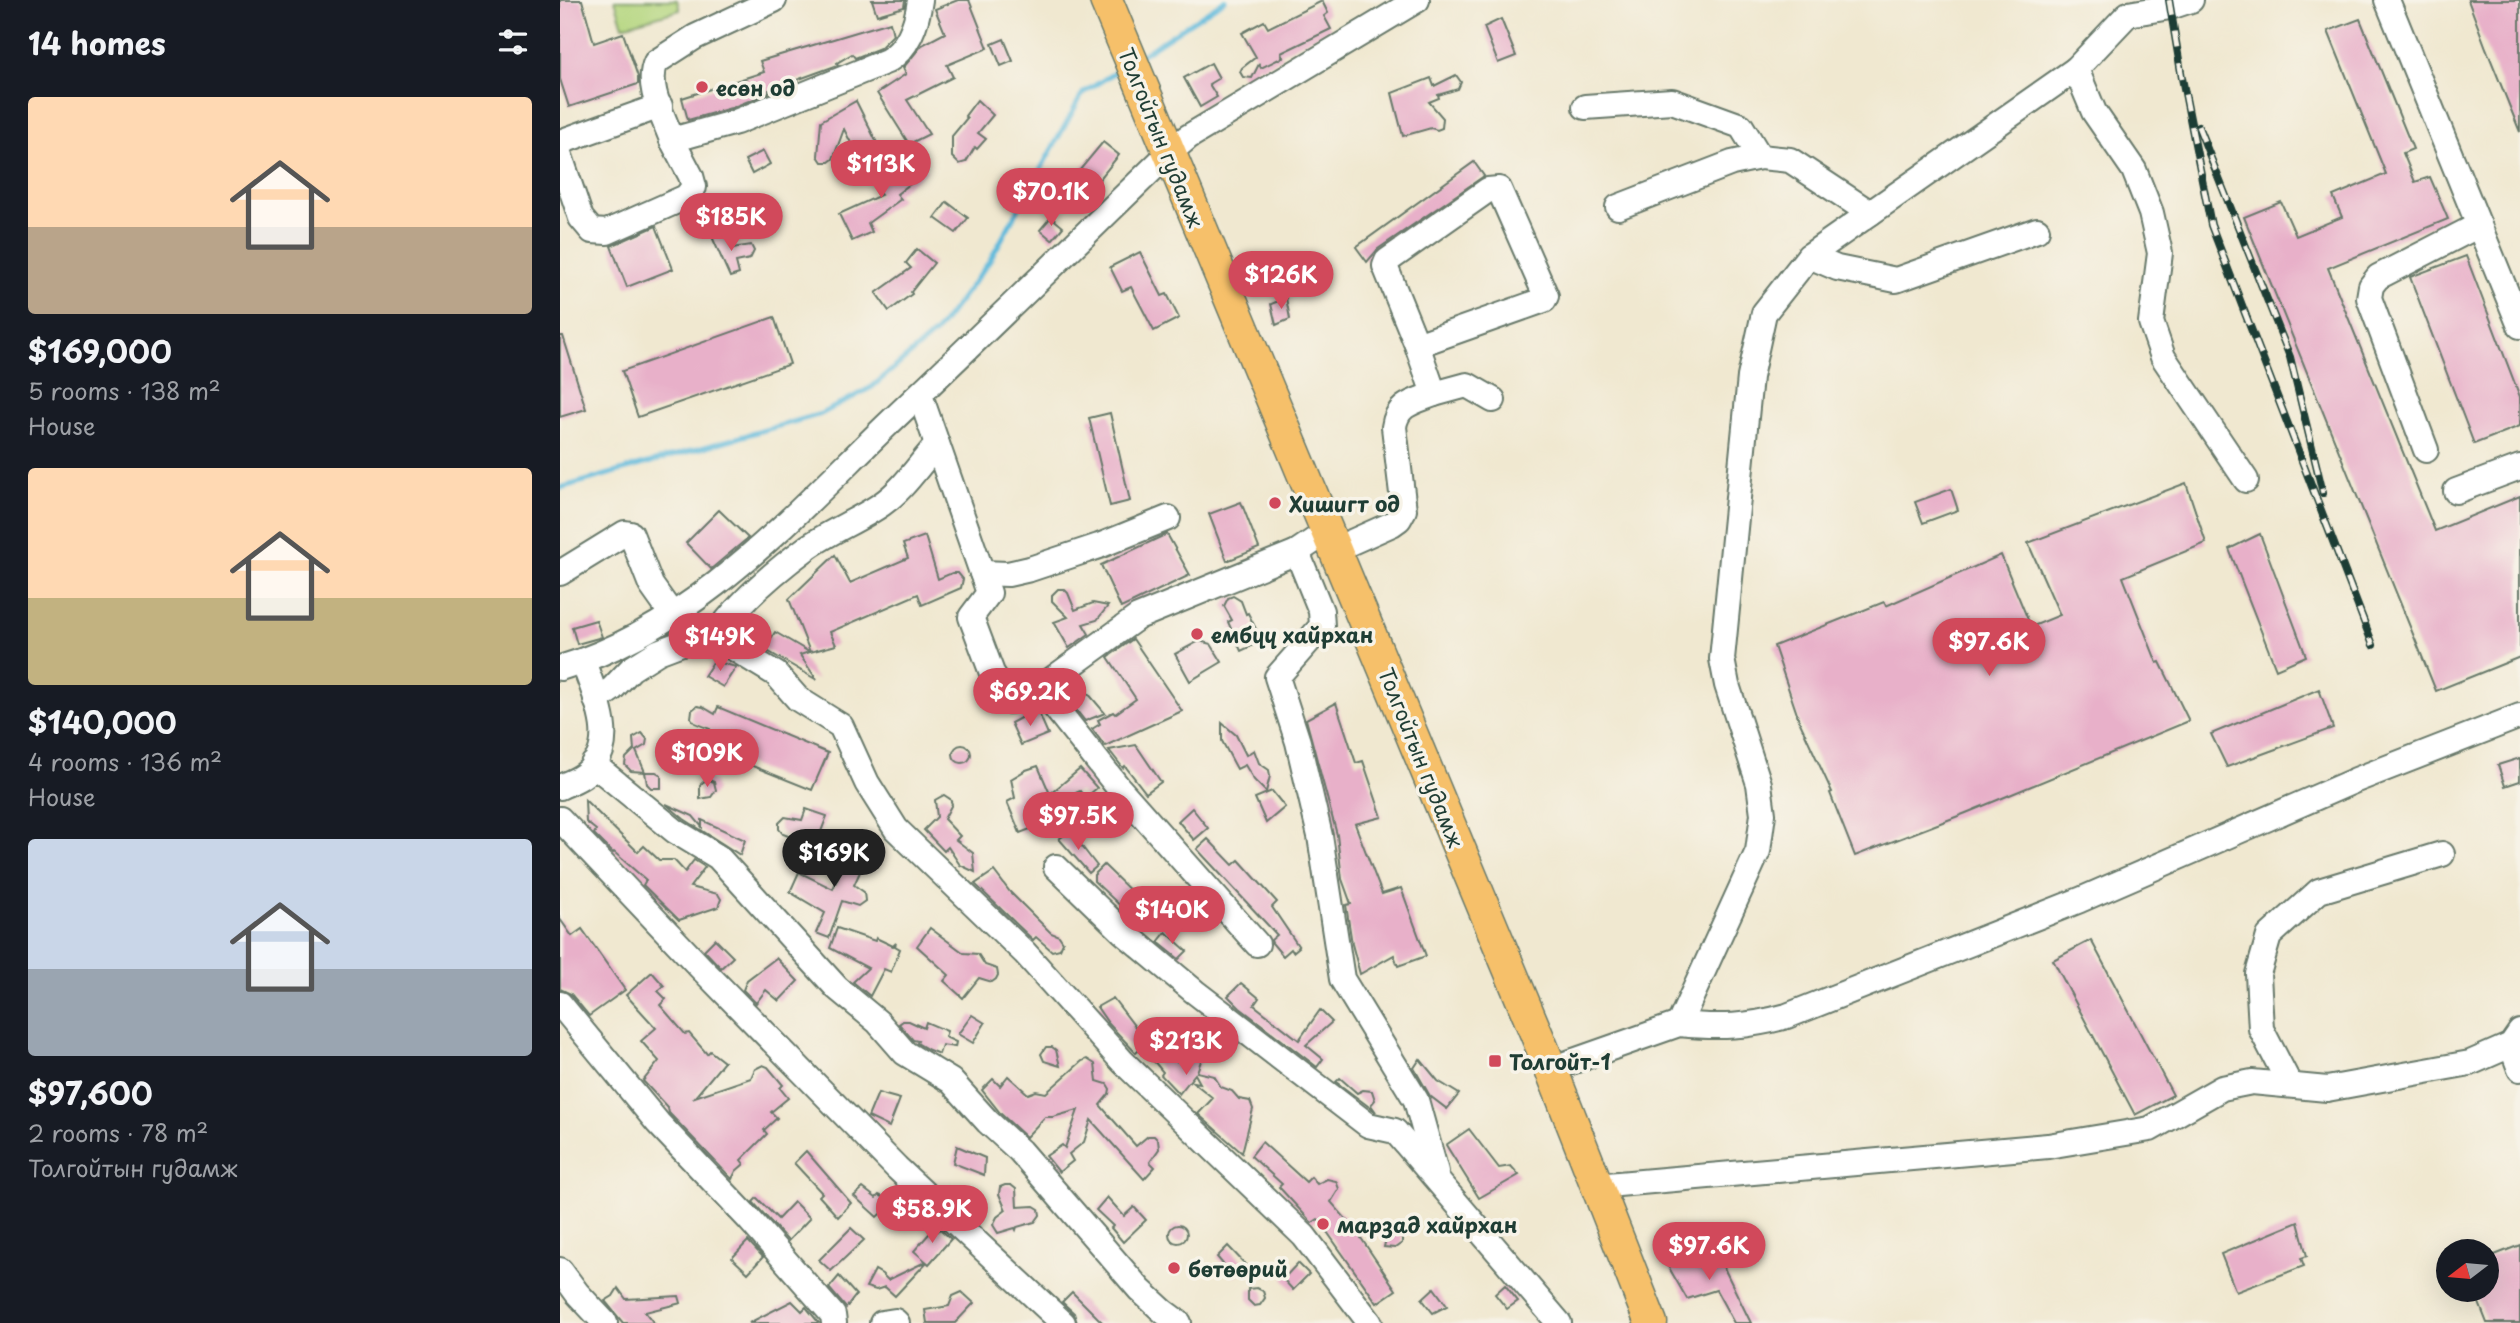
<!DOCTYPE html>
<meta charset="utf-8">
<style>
body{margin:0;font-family:"Playpen Sans",sans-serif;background:#242831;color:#f1f3f6;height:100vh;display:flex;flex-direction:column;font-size:26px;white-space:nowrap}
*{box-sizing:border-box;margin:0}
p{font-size:23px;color:#9ea1a6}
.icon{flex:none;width:38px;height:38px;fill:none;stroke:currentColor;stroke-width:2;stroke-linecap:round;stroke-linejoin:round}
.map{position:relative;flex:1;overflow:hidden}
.drawer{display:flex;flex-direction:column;background:#171b24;width:560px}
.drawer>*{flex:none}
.needle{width:46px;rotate:254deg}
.buttons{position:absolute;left:1876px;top:1239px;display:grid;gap:14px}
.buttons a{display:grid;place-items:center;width:63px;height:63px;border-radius:50%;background:#171b24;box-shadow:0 7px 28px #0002;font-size:35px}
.price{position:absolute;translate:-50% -60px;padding:0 16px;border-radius:24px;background:#d1495b;color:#fff;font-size:23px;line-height:46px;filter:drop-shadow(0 2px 4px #0008)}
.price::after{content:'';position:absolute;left:50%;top:42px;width:21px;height:16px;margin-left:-10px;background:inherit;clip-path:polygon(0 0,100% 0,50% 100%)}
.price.on{background:#222;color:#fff}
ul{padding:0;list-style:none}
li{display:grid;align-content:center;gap:14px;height:371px;padding:0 28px}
li span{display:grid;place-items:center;height:217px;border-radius:7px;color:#555}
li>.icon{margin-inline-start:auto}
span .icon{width:126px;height:126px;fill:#fffc;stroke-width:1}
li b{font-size:30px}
h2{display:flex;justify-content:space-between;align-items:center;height:84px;padding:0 28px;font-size:30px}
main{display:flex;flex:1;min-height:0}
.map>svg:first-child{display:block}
.green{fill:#b4d67e;stroke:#6a8a59;stroke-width:2}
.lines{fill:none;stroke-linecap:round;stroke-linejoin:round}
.stream{stroke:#5db9db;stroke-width:5}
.building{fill:#e8b0c9}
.minor-casing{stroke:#68796b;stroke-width:28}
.major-casing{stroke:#68796b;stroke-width:35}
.minor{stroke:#fff;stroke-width:24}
.major{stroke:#f6c06b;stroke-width:32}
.rail-casing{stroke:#1f3d34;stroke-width:8}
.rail{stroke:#f7f3e8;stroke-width:5;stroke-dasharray:16;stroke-linecap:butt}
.poi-dot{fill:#d1495b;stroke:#f7f3e8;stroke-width:2.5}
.labels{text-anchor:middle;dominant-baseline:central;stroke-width:7;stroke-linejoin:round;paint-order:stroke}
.poi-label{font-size:21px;font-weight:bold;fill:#1f3d34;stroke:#f7f3e8;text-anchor:start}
.street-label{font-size:21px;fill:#1f3d34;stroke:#f7f3e8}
</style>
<main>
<section class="drawer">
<h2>14 homes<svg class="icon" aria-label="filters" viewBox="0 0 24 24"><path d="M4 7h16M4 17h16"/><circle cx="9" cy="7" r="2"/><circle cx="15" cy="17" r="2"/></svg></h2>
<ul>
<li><span style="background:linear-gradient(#ffd9b3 60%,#b9a48a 0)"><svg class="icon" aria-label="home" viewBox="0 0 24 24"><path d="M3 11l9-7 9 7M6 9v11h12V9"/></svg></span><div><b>$169,000</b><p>5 rooms · 138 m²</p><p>House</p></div></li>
<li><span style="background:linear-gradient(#ffd9b3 60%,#c2b280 0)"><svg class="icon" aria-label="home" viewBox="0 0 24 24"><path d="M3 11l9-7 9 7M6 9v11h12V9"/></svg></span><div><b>$140,000</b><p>4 rooms · 136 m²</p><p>House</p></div></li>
<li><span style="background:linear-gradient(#c9d6e8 60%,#9aa5b1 0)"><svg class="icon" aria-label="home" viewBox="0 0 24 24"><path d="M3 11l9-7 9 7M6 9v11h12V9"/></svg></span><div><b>$97,600</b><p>2 rooms · 78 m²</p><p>Толгойтын гудамж</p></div></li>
</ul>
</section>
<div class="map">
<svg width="1960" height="1323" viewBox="0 0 1960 1323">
<rect width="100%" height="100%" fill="#f7f3e8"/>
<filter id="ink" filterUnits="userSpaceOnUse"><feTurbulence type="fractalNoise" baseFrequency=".0143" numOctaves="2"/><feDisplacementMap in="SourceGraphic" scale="14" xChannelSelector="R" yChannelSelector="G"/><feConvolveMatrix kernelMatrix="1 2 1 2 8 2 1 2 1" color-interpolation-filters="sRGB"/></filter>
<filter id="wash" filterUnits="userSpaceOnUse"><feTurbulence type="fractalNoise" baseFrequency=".00686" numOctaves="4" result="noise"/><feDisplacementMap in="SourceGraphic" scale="28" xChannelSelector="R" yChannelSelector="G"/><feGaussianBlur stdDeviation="1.57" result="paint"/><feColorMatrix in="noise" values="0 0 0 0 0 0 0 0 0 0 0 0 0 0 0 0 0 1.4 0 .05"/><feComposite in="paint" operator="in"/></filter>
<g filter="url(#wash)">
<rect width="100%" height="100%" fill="#f0e8d0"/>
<path class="green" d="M55,0h62l3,10 -57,16z"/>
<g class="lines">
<g class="stream">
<path d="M580,56l85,-56"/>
<path d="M0,488l261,-74 51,-27 64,-55 53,-70 94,-169 40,-26"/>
</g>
</g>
<g id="blocks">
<g class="building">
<path d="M0,0h22l12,43 29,-10 15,44v7l-69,23 -9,-28z"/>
<path d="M312,0h33l-1,7 -27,8z"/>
<path d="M398,0h11l19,48 -41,17 6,12 -46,23 22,34 -20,10 -32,-51 29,-19 -3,-6 19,-23 23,-12 -10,-24z"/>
<path d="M1908,0h52v132l-34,-84z"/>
<path d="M762,1l6,12 -4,3 7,13 -50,24 2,4 -22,11 -2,-4 -7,14 -9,-1 -3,-5 2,-4 14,-11 -14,-24 22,-12 4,7z"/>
<path d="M941,19l15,37 -18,7 -14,-36z"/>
<path d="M1800,19l53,130 -10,4 12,29 15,-5 18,42 -120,49 107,263 85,-35v161l-84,34 -192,-474 37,-15 15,34 46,-19 -9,-21 53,-22 -58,-143z"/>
<path d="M330,22l3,13 -13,13 -25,10 -3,-4 -15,9 1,2 -69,25v3l-38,15 -43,12 -6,-22 82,-26 -4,-11z"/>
<path d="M444,39l9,22 -12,5 -9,-22z"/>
<path d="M651,63l8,15 -10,6 8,13 -17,10 -16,-29z"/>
<path d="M896,75l5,7 -3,7 -20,6 1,3 -10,4 14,16 -1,10 -5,2 -6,-2 -28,8 -11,-43 39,-15 3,8z"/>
<path d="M417,100l16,15 -15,18 8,6 -9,10 -2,-2 -9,15 -7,2 -7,-7v-21l15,-18 -2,-2z"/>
<path d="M296,101l28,56 -21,10 -19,-38 -11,30 -4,3h-7l-4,-6 3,-35z"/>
<path d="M543,142l16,13 -33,41 -17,-13z"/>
<path d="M203,151l7,13 -18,10 -7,-14z"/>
<path d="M356,157l11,14 -30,23 4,5 -33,24 4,9 -20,9 -13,-27 42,-19 -6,-7z"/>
<path d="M914,162l10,14 -106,73 -11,13 -11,-15z"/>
<path d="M387,202l21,16 -12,15 -21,-15z"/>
<path d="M491,217l12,10 -11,13 -12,-10z"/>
<path d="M96,226l17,43 -46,18 -16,-41z"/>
<path d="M161,231l7,2 4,15 19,-3 3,6 -4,8 -14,3 3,12 -9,3 -17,-38 3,-6z"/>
<path d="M357,249l17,14 -23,29 1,2 -23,17 -13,-18 35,-25 -5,-5z"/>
<path d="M580,252l22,44 5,-2 12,24 -25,13 -23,-44 -9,4 -12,-24z"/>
<path d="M1906,256l54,141v29l-46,18 -64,-167z"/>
<path d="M726,298l4,21 -14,6 -5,-21z"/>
<path d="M214,317l16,47 -152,53 -16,-46z"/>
<path d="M0,336h3l23,73 -26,8z"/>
<path d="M550,413l20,88 -20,5 -21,-88z"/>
<path d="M1626,483l20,60 -83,34 34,86 3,-1 29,59 -223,92 -111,43 -25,-63 2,-1 -32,-69 -26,-77 110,-44 2,4 115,-51 30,72 29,-12 -32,-72z"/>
<path d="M1391,489l7,21 -35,13 -8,-21z"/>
<path d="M681,502l18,46 -32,13 -18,-47z"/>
<path d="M159,510l29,28 -37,31 -25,-26z"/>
<path d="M607,534l23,41 -69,33 -20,-43z"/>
<path d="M1700,534l46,122 -30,13 -47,-120z"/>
<path d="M365,536l13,43 14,-6h6l5,6 -2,9 -39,17 -4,-11 -88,38 6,13 -26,7 -21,-53 46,-44 15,28 58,-25 -5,-14z"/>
<path d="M498,589h6l4,4 7,17 18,-7 15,3 -11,14 -14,4 6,10 -20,14 -15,-26 14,-5 -16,-16v-6z"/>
<path d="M673,596l8,5 5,13 2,-1 14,28 -21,10 -13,-29 4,-2 -8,-14 4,-8z"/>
<path d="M36,620l6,17 -25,7 -5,-17z"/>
<path d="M190,620l22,17 3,-5 34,20 -9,3 17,25 -77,-45z"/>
<path d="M573,639l49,72 -77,35 -13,-17 8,-5 -2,-4 15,-8 2,2 21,-15 -28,-42z"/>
<path d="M639,641l12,3 11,18 -32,19 -15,-27z"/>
<path d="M154,661l22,6 -13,20 -19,-11z"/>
<path d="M521,685l24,28 -20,8 -19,-24z"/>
<path d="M1759,689l14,39 -106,39 -16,-33z"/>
<path d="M776,703l20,60 7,-2 19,56 -27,7 27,70 19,-6 25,68 -28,10 -4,-11 -34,19 -8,-30 -6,-39 5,-1 -9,-25 -5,-44 -31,-116z"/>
<path d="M137,706l6,1 12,7 3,-7 110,46 -16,37 -109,-44 7,-17 -15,-6 -4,-5 1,-8z"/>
<path d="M477,709l11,25 -27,11 -10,-22z"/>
<path d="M662,723l14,12 10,20 8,-5 5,13 10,7 1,6 -4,16 -12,-12 -9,-15 -8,4 -15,-28z"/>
<path d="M82,733l5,6 -1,6 -10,6 9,21h11l5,3v13h-10l-4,-4 -2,-12 -14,-1 -6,-6 1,-7 8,-8 -1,-12z"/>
<path d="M576,745l25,37 -15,11 -21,-27 -2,2 -14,-18z"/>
<circle cx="402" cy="754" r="9"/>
<path d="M1960,758v23l-15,5 -7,-21z"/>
<path d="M478,766l12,28 30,-25 17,19 -12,10 -5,-7 -52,24 5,13 -13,5 -13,-31 8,-4 -4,-19 15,-9z"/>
<path d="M147,779l7,3 2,8 -5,7 -11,2v-14z"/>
<path d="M712,791l13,16 -19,16 -11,-25z"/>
<path d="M384,795l6,4 2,5 -8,15 16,17 -4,4 17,13 2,19 -15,-7 -12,-18 -4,4 -20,-21 13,-13 -2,-17z"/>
<path d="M25,800l53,52 6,-6 15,14h15l11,12 9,-12 11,7 -15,20 28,7 3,5 -3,8 -39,13 -36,-35 3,-5 -32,-28 -1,1 -19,-19 2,-4 -10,-8z"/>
<path d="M106,804l27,12 9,11v-7l43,20 -5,15 -56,-36z"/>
<path d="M632,808l16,20 -14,12 -16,-19z"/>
<path d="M246,809l21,7 -12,31 -32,-13 -4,-5v-6l6,-6 17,3z"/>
<path d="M510,831l27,35 -8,7 -30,-34z"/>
<path d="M648,839l25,26 6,-5 38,42 -5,5 27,40 -6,5 -2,-3 -8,7 -11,-13 -1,-3 6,-5 -80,-86z"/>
<path d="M294,841l17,7 -17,37 10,7 1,9 -7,5 -16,-5 -13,37 -13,-5 9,-20 -35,-21 9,-20 34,17z"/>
<path d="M544,865l38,37 -13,12 -35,-33v-6z"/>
<path d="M434,871l16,21 41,41 8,3 4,6 -3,7 -8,2 -16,-14 -3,3 -58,-56z"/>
<path d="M599,907l5,2 3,5 -3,14 -14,-9 -2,-11z"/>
<path d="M0,919l12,17 10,-7 43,61 -36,26 -18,-22 -11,-5z"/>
<path d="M277,928l38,13 1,-3 17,8 3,-3 -1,3 5,3 -9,23 -7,-3 -14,27 -17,-14 15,-14 -38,-20z"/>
<path d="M370,928l34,25 14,1 7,11 12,4 1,6 -2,4 -4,3 -13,-4 -16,20 -19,-17 5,-6 -32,-29z"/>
<path d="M606,932l21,19 -8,8 -21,-17z"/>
<path d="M155,939l18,18 -12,11 -17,-18z"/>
<path d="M1531,940l82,155 -38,20 -82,-155z"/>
<path d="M216,958l22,23 -19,20 -13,-11 -10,13 -13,-13 4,-10z"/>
<path d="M92,972l12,14 -6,5 8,8 -6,6 25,29 4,-1 18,21 3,-3 14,11 -29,35 56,-19 4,-9 8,-4 5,2 15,18 -3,3 8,10 -17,14 6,6 -13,12 3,4 -26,26 3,4 -8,7 -4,8 -63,-66 -1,-5 -25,-27 16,-20 -18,-20 15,-13 -30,-33z"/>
<path d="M681,983l18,15 -5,7 45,35 21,-30 12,12 -26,23 17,14 -6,8 -77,-59 -12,-12z"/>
<path d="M553,998l26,34 7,-6 12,12 2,-2 17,25 11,-12 5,-1 6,2 3,8 -5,14 17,4 7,11 11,4 7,8 11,2 3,8 -11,44 -44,-39 15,-16 -20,-16 7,1 -5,-9 -16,20 -18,-19 2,-3 -21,-25 -6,6 -28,-30 -11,-16z"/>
<path d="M412,1015l13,8 -12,20 -15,-9z"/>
<path d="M343,1021h6l15,7 2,-6 21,9 -2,6 11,5 -1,5 -13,-2 -3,9 -10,-4 -12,-7 1,-2 -5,-1 -14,-16z"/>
<path d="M486,1047h6l4,3 4,16 -16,-5 -3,-7z"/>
<path d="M527,1059l8,5 2,17 10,3 3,5 -1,5 -9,11 36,41 12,-10h6l4,4 1,9 -9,13 5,5 -11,12 -53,-59 -7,22 -15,12 4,7 -14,11 -13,-16 16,-11 3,3 13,-38 -25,7h-8l-19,20 -25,-23 -19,-24 11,-11 7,7 8,-10 20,18 8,-3 10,2 36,-32z"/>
<path d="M860,1059l18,22 21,13 -12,15 -17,-13 -16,-28z"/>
<path d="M780,1078l17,15 6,-3 9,1 3,9 -4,5 5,7 -40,-30z"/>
<path d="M318,1093l22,6 -11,28 -21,-10z"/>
<path d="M909,1129l30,39 12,-2 8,9 -40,23 -33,-53z"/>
<path d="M702,1142l44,40 5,-5 6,7 10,-5 9,2 3,8 -8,13 24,27 41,61 -19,13 -59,-84 -6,4 -33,-36 3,-3 -31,-28z"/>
<path d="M397,1146l28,12 -1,17 -31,-12z"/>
<path d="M246,1151l45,52 -13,14 -19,-21 3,-3 -28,-30z"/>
<path d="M445,1185h6l5,4 1,18 17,-1 5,3 1,6 -5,7 -18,5 -1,3 -1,-2 -17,5 -5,-8 4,-8 9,-7 -7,-16 1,-7z"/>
<path d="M303,1188l13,10 3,-3 14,7 -16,15 -23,-21z"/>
<path d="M547,1197l17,19 10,-9 12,13 -23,22 -12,-14 2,-2 -17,-16z"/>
<path d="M197,1198l21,21 16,-17 16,16 -22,23 -35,-39z"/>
<path d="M1738,1222l9,34 -6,2 3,8 -68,26 -15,-38z"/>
<circle cx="618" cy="1234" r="9"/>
<path d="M375,1227l3,4 2,-2 11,10 -22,25 -15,-13z"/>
<path d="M291,1228l13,12 -33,31 -12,-11z"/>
<path d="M834,1230l8,4v9l-7,5 -11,-1 3,-13z"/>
<path d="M188,1241l15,16 -15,16 -16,-15z"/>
<path d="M1960,1245v78h-33l-13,-33h13v-32z"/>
<path d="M668,1246l19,20 -13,11 -17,-20z"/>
<path d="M1155,1248l11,24 25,51h-17l-18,-33 -29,9 -19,-33 14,-10 2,5z"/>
<path d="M365,1262l1,1 -31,33 -10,-9 -9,3 -10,-3 9,-17 7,4 6,6z"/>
<path d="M738,1263l11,11 -16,16 -10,-11z"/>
<path d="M279,1276l17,19 -10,13 -17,-20z"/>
<path d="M945,1285l13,16 -11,8 -12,-15z"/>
<path d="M58,1288l8,11 53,-3 2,7 -36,9 9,11h-31l-18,-22 8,-5z"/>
<path d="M697,1288l6,3 2,7 -5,7 -6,1 -6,-6v-11z"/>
<path d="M874,1288l13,18 -14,7 -11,-14z"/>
<path d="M402,1292l12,11 -19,20h-28l-2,-13 24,-4 4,-10z"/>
<path d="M512,1292l31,31h-26l-3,-10 -12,-11z"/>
<path d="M232,1301l10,10 4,-4 13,16h-70z"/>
</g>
</g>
</g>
<g filter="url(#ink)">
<use href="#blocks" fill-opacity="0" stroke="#68796b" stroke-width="2"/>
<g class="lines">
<g class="minor-casing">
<g id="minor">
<path d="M214,0l-79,37 -39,25c-11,24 8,55 16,78l64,-18 151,-61c21,-12 30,-38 33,-61"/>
<path d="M1827,0l133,326"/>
<path d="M1516,69l18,43 40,58 17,43 9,40 -9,69 12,35 83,123"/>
<path d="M1025,107l87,-6 69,25 19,31"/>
<path d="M0,142l100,-36"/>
<path d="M0,156l21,62 11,13 15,1 79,-35 8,-10 -3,-11 -19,-36"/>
<path d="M1058,207l114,-44 28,-6 30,3 80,53"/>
<path d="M1249,256l28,12 59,12 141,-50"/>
<path d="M874,394l33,-9 26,15"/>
<path d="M360,395l69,198 -18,24 21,56 18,28 30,-13 98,-71 159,-65 31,-21"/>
<path d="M1866,450l-57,-152 2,-12 7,-9 101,-52"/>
<path d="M1896,491l64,-24"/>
<path d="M776,549l56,-25 7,-5 5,-9 -10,-83c3,-23 20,-25 40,-33l-17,-49 127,-45 2,-4 -47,-107 -11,1 -101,71 -2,5 32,79"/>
<path d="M737,552l24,59 1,15 -45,51 21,65 22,94 22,143 74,121 20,72"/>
<path d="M0,573l65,-40 6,1 20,51 22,31"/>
<path d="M422,573l26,1 22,-5 69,-23 69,-28"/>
<path d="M155,637c23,-35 59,-65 93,-90 23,-16 51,-27 74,-43 23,-16 37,-40 55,-59"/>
<path d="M0,668c132,-39 229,-148 325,-241 95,-90 189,-182 283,-273l20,-17 229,-137"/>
<path d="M480,688l78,99 139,157"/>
<path d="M36,700l16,-11 19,-20 27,-17 37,-14 20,-1 61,37 22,25 43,27 26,57 29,46 129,124 98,109 181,174 66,87"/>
<path d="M33,764l82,67 43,26 119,131 41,34 27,31 46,28 37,41 32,29 120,139 24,22 15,11"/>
<path d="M0,787c8,-4 18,-7 25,-13 36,-29 10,-77 -2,-113"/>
<path d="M0,819l140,148 197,201 166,155"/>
<path d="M496,867l66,64 73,61 173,133 27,6 164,192"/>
<path d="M0,1004l98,119 91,96 84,96 1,8"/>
<path d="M1119,1024l79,-173 5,-37 -4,-30 -32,-99 -5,-26 28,-282 14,-64 45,-57 267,-187 52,-55 42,-7 21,-7"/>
<path d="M1951,1045l9,24"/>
<path d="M991,1069l128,-45c41,4 68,3 108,-8l293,-116 276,-120 164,-64"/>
<path d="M1730,1085l-29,-56 -3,-55 11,-38 50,-45 123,-37"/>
<path d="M1036,1186l452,-40 102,-17 72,-41 30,-6 75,7 143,-26 41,-18 9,-13"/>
<path d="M0,1270l17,23 28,30"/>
<path d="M322,1323l13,-2 2,2"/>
</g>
</g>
<g class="major-casing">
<path id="major" d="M546,0l445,1069 100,254"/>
</g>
<use href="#minor" class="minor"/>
<use href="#major" class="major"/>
<g class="rail-casing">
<g id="rail">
<path d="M1609,0l13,78 29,147 162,420"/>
<path d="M1638,126l92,231 33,136"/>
</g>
</g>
<use href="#rail" class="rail"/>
</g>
</g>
<g class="poi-dot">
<circle cx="142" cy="87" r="7"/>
<circle cx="715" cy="503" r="7"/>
<circle cx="637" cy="634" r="7"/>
<rect x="928" y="1054" width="14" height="14" rx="3.5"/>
<circle cx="763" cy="1224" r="7"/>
<circle cx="614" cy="1268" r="7"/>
</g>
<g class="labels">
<g class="poi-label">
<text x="156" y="87">есөн од</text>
<text x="729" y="503">Хишигт од</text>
<text x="651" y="634">ембүү хайрхан</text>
<text x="949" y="1061">Толгойт-1</text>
<text x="777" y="1224">марзад хайрхан</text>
<text x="628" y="1268">бөтөөрий</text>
</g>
<g class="street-label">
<text transform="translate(602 137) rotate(68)">Толгойтын гудамж</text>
<text transform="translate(862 757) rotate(68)">Толгойтын гудамж</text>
</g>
</g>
</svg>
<div class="buttons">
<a><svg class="needle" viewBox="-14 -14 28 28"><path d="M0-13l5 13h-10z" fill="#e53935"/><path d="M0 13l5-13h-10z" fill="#9ea1a6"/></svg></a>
</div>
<b class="price" style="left:321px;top:200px">$113K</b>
<b class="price" style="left:491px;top:228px">$70.1K</b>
<b class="price" style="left:171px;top:253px">$185K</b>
<b class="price" style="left:721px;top:311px">$126K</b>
<b class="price" style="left:160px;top:673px">$149K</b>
<b class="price" style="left:1429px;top:678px">$97.6K</b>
<b class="price" style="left:470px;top:728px">$69.2K</b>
<b class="price" style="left:147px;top:789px">$109K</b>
<b class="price" style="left:518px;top:852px">$97.5K</b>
<b class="price on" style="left:274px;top:889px">$169K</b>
<b class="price" style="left:612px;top:946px">$140K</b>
<b class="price" style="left:626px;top:1077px">$213K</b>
<b class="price" style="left:372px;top:1245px">$58.9K</b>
<b class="price" style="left:1149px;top:1282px">$97.6K</b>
</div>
</main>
